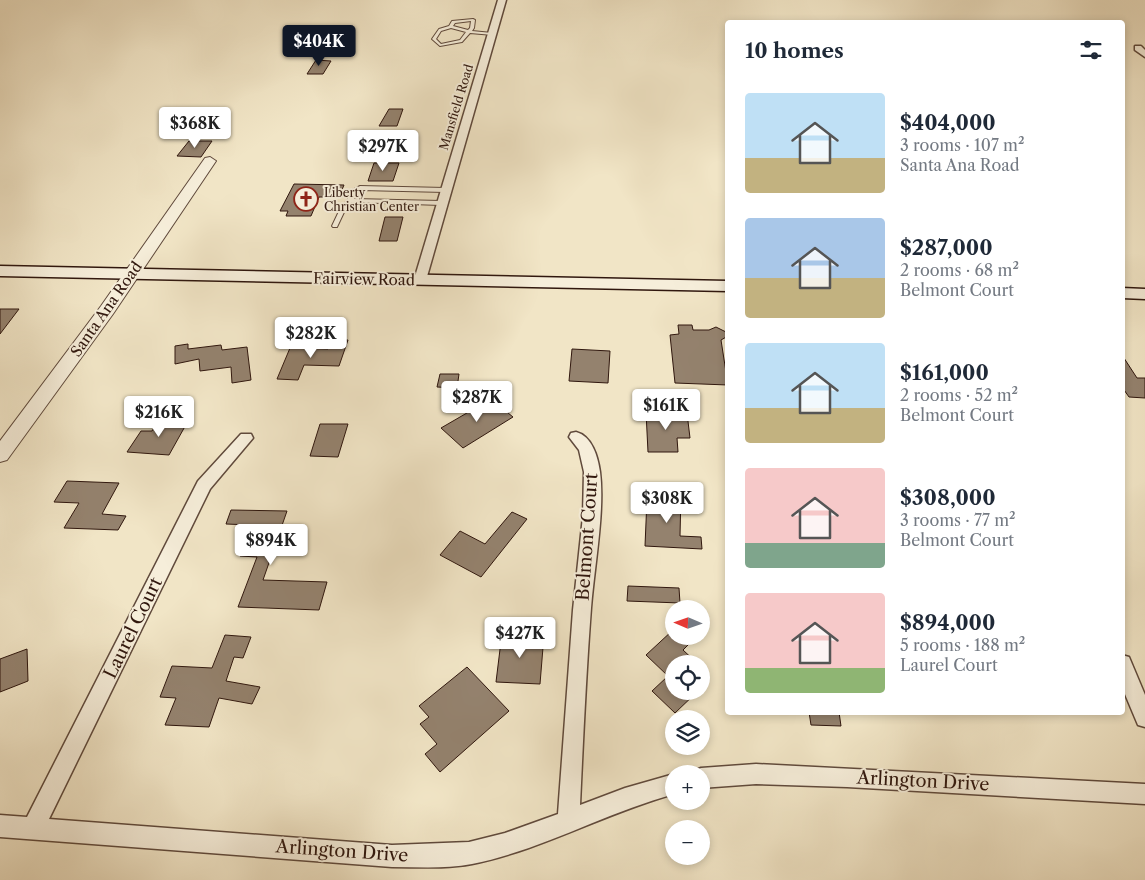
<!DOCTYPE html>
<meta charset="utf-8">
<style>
body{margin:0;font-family:"Libre Caslon Text",serif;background:#f6f6f7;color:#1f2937;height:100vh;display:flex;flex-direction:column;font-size:19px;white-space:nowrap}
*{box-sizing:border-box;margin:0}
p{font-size:16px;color:#747a83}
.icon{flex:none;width:28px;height:28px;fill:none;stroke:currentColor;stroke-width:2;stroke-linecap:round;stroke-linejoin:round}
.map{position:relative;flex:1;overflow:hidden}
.panel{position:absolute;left:725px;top:20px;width:400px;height:695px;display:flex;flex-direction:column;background:#fff;border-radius:5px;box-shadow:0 2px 8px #0003}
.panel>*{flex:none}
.needle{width:32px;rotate:272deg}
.buttons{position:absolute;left:665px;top:600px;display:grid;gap:10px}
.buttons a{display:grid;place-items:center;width:45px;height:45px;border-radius:50%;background:#fff;box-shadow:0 2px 8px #0003;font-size:25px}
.price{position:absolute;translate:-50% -42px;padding:0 11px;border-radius:5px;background:#fff;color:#222;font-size:16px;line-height:32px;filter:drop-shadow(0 1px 2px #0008)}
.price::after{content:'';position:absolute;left:50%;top:30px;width:15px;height:11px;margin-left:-8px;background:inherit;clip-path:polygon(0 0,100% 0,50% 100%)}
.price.current{background:#111827;color:#fff}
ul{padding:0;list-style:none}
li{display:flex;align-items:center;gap:15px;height:125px;padding:0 20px}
li span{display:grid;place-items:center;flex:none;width:140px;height:100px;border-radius:5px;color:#555}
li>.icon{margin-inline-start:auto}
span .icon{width:60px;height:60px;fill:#fffc;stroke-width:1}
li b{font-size:21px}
h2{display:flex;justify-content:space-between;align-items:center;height:60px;padding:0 20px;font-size:21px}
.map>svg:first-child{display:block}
.building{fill:#94826e;stroke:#30170e}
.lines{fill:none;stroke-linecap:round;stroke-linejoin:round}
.service-casing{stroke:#604a3c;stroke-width:2}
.minor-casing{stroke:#604a3c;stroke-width:3}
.tertiary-casing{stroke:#604a3c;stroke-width:2}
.secondary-casing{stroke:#30170e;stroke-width:3}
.service{fill:#f6eeda;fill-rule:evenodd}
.minor{fill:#f6eeda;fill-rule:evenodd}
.tertiary{fill:#f6eeda;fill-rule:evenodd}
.secondary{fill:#f6eeda;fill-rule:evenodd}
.labels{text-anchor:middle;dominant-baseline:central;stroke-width:4;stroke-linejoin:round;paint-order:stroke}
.far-street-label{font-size:12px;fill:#30170e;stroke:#f6eeda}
.far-poi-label{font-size:12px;fill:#30170e;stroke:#f6eeda;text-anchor:start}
.street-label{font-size:15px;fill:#30170e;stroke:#f6eeda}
.near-street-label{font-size:18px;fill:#30170e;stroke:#f6eeda}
</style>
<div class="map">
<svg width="1145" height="880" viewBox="0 0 1145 880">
<rect width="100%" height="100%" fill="#f1e5c6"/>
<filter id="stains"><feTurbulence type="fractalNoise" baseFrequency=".004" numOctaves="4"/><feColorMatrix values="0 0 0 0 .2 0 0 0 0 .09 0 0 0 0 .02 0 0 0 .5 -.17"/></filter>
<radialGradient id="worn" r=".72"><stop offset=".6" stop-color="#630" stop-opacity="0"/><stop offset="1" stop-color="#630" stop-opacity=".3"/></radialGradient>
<g class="building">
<path d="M316,60l15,1 -8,13h-16z"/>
<path d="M389,109h14l-6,17h-18z"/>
<path d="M189,141h23l-11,16 -24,-1z"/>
<path d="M374,163h25l-6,18h-25z"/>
<path d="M294,184l50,1 -5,12h-20l-8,19h-25l2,-5h-8z"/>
<path d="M385,217h18l-6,24h-18z"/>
<path d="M0,309h19l-19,25z"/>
<path d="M678,325h14l1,5h16l7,-3 12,6v3l-7,4 7,45 -53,-2 -5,-48 9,-1z"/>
<path d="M332,340h16l-9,26 -35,-1 -6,15 -21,-1 13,-31 38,1z"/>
<path d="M188,344v5l33,-4 1,5 25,-3 4,33 -19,3 -1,-16 -31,4 -1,-12 -24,5v-18z"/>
<path d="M572,349l38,2 -2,32 -39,-2z"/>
<path d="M1122,355l15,23h8v20l-16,-1 -7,-10z"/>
<path d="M440,374h19l-2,14 -20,-1z"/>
<path d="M491,399l22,18 -50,31 -22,-20z"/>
<path d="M646,412l41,1 3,25h-13l1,14h-30z"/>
<path d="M159,420l29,1 -19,34 -42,-3 14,-21h11z"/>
<path d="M320,424h28l-10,33 -28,-1z"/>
<path d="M67,481l52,2 -17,31 24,2 -8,14 -54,-2 15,-25 -25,-1z"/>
<path d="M664,492l17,1 -1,43 21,1 1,12 -57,-3 2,-47 17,1z"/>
<path d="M231,510l56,1 -24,69 64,2 -8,28 -81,-3 19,-50 -17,-1 11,-31 -25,-1z"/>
<path d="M512,512l15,7 -46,58 -41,-22 20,-24 25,13z"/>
<path d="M628,586l51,2 1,15 -53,-2z"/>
<path d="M673,630l1,6h6l9,8 -6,6 15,14h-24v27h24l-23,22 -23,-22 16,-15 -22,-21z"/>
<path d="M502,633l42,2 -4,49 -44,-2z"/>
<path d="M225,635l26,2 -8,21 -9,-1 -8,24 34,6 -8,17 -33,-6 -10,29 -44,-2 11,-27 -16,-1 12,-31 40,2z"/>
<path d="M27,649l1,32 -28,11v-33z"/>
<path d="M467,667l42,44 -69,61 -15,-18 12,-10 -17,-20 9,-7 -10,-11z"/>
<path d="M809,712h30l2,14 -30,-1z"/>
</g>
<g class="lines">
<g class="service-casing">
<g id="service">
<path d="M473,19l2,1 -1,8 -2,3 20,2h1v2l-23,-2 -8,9 -22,4 -8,-7 7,-10 10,-3 3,-5zM471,21l-1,7 -2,2 -15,-4 2,-3zM451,28l15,4 -6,8 -19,4 -5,-5 5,-8z"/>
<path d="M360,186l85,2 3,2 -3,2 -84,-2 -8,4 1,5 87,2 3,2 -3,2 -89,-3 -6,6 -9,19h-4l-1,-1 9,-19 7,-7 -1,-7z"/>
</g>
</g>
<g class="minor-casing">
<g id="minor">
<path d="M498,0h8l-80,280 -2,3h-8l-2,-3z"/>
<path d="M1135,46h6l4,4v7l-10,-7z"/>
<path d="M576,432c16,4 22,25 24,40 5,39 -6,96 -9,136 -5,66 -8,132 -11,197l45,-17 49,-14v20c-69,19 -132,56 -202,70 -26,5 -53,3 -80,3l-392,-30v-22l27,2 171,-336 43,-47h10l2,4 -43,51 -161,330 343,26 77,-3 36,-9 53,-19 15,-204 10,-94 1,-44 -5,-22 -10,-13 2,-4z"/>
<path d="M1122,655l7,2 16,38v32l-7,-2 -16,-38z"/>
<path d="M756,764l389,20v20l-298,-17 -91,-3 -55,4v-14h-9l2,-3 7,-3z"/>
</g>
</g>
<g class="tertiary-casing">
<path id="tertiary" d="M210,157l6,4 -103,153 -106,146 -7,2v-21l101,-135 104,-148z"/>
</g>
<g class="secondary-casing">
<g id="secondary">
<path d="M0,266l728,15v10l-728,-15z"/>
<path d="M1122,288l23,1v10l-23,-1z"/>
</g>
</g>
<use href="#service" class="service"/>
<use href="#minor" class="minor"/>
<use href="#tertiary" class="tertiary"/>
<use href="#secondary" class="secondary"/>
</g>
<defs>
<g id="church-ring" transform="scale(1.25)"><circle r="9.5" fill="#f6eeda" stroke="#8f2418" stroke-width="1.5"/><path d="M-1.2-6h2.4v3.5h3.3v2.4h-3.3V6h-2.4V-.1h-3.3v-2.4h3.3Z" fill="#8f2418"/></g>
</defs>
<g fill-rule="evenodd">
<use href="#church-ring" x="306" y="199"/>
</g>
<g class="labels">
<g class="far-street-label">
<text transform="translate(456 107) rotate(-73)">Mansfield Road</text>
</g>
<g class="far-poi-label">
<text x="324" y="192">Liberty<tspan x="324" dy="14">Christian Center</tspan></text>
</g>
<g class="street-label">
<text transform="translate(364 279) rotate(1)">Fairview Road</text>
<text transform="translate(106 309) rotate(-55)">Santa Ana Road</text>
</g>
<g class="near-street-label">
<text transform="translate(587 537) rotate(-86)">Belmont Court</text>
<text transform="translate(133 628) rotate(-64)">Laurel Court</text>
<text transform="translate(923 781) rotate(3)">Arlington Drive</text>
<text transform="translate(342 851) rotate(4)">Arlington Drive</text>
</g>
</g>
<rect width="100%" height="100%" filter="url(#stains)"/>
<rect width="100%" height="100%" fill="url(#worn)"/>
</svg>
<div class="buttons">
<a><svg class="needle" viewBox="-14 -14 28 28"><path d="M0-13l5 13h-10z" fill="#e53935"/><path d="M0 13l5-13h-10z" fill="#747a83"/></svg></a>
<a><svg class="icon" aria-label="locate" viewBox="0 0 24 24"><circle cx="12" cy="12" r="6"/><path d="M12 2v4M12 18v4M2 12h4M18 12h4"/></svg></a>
<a><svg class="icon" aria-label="layers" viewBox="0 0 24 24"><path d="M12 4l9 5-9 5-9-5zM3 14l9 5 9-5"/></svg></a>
<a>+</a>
<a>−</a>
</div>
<b class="price current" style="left:319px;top:67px">$404K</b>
<b class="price" style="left:195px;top:149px">$368K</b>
<b class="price" style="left:383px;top:172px">$297K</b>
<b class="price" style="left:311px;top:359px">$282K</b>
<b class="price" style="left:477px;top:423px">$287K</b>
<b class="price" style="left:666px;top:431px">$161K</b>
<b class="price" style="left:159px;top:438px">$216K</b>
<b class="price" style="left:667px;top:524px">$308K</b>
<b class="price" style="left:271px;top:566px">$894K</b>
<b class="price" style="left:520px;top:659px">$427K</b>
<section class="panel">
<h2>10 homes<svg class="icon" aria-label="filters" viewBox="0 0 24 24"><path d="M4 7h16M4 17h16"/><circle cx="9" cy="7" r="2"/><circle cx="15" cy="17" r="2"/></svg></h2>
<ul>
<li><span style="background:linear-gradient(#bfe0f5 65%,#c2b280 0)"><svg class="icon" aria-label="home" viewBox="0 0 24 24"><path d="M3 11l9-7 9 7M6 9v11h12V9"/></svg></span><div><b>$404,000</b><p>3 rooms · 107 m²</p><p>Santa Ana Road</p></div></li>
<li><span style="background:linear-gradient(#a9c7e8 60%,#c2b280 0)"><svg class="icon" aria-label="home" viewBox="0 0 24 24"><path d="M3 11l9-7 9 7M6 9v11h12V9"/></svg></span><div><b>$287,000</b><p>2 rooms · 68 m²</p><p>Belmont Court</p></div></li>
<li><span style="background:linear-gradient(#bfe0f5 65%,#c2b280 0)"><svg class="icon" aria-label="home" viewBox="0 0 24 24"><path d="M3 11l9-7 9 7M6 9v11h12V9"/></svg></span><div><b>$161,000</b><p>2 rooms · 52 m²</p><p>Belmont Court</p></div></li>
<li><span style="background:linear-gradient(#f6c9c9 75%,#7fa58c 0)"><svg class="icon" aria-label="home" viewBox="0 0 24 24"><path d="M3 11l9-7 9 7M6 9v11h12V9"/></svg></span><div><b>$308,000</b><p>3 rooms · 77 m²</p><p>Belmont Court</p></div></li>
<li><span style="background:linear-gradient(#f6c9c9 75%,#8fb573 0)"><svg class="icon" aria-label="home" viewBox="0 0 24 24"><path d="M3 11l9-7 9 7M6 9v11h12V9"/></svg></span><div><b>$894,000</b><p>5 rooms · 188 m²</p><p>Laurel Court</p></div></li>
</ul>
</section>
</div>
